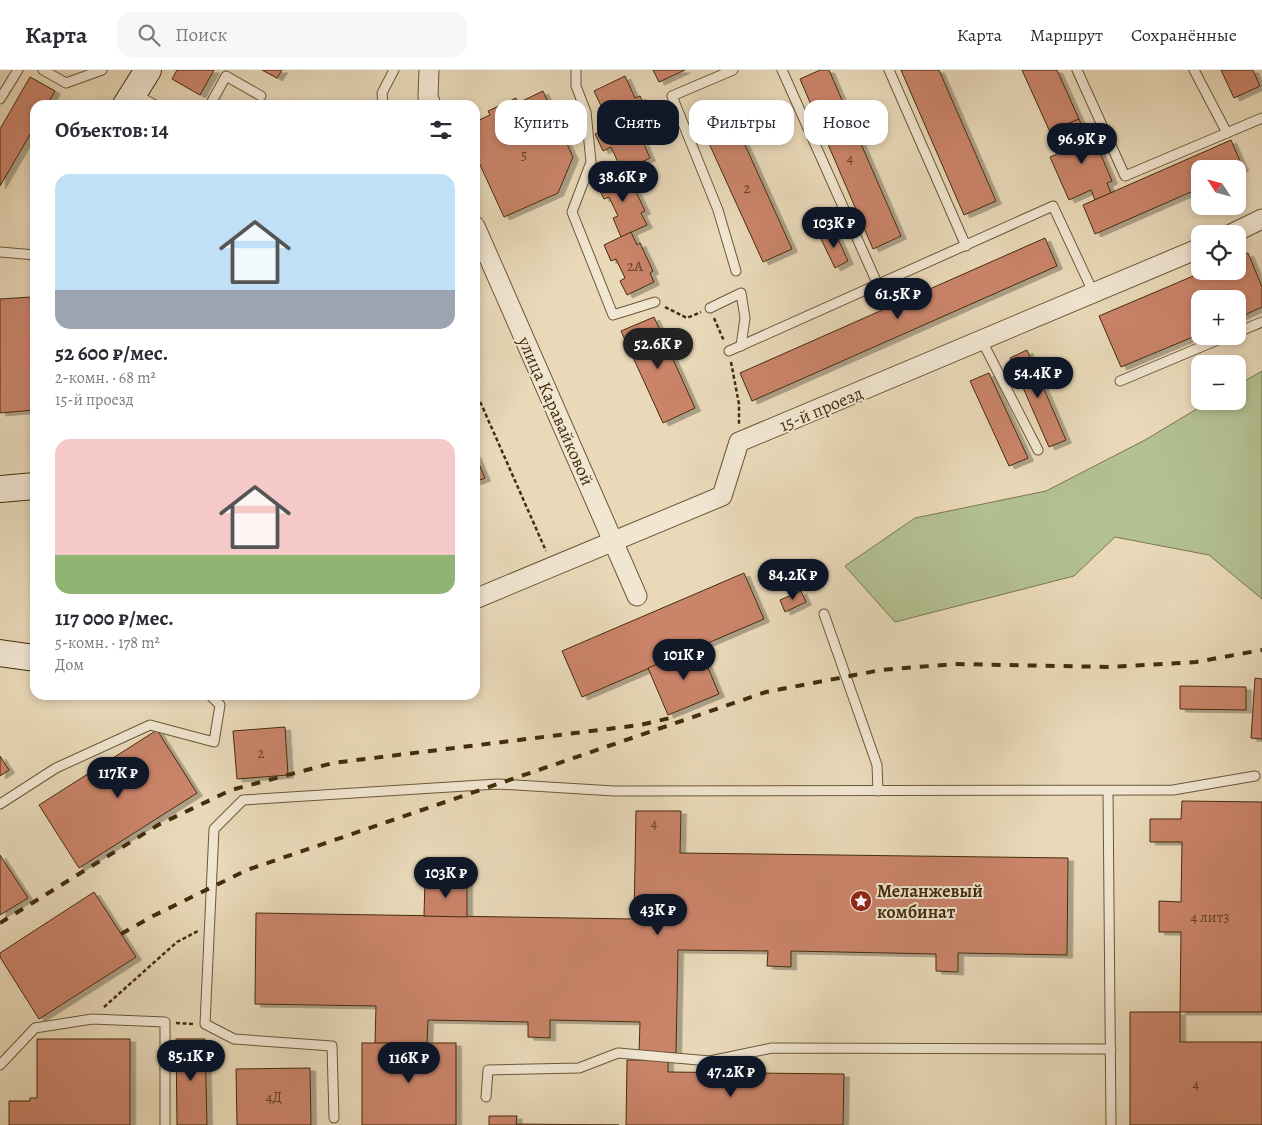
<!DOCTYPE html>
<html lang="ru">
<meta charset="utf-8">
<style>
body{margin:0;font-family:Alegreya,serif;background:#f7f7f7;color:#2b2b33;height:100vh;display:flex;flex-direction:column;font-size:19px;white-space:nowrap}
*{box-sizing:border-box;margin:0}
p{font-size:16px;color:#7c7c81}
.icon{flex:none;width:28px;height:28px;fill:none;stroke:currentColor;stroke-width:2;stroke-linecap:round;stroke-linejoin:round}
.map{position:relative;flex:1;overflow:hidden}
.drawer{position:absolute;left:30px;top:30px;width:450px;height:600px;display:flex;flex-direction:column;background:#fff;border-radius:15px;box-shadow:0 2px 8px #0003}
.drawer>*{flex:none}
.banner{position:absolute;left:495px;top:30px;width:475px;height:45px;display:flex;gap:10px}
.needle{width:32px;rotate:306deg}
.tools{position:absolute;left:1191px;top:90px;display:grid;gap:10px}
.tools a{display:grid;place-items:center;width:55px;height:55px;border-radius:10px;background:#fff;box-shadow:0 2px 8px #0003;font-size:25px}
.price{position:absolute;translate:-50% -42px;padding:0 11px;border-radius:18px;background:#111827;color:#fff;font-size:16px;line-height:32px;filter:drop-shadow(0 1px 2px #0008)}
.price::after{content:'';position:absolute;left:50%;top:30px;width:15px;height:11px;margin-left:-8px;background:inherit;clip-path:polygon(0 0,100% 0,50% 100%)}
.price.selected{background:#222;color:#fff}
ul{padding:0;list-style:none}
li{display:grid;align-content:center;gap:10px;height:265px;padding:0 25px}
li span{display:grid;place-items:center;height:155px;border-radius:15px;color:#555}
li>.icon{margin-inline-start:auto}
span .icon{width:90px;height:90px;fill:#fffc;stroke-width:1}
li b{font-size:21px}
h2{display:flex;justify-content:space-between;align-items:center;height:60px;padding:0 25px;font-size:21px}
.pill{padding:0 18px;border-radius:15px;background:#fff;box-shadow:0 2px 8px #0003;font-size:18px;line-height:45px}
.pill.selected{background:#111827;color:#fff}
header{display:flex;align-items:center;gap:30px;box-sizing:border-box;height:70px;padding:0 25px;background:#fff;border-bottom:1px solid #e1e1e2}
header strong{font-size:24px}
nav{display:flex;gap:28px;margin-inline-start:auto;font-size:18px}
.search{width:350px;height:45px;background:#f7f7f7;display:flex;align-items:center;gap:12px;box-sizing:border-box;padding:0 18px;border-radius:15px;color:#7c7c81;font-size:19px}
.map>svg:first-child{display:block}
.green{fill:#b3c092;stroke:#7b764e}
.building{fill:#ca846a;stroke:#432d0b;filter:url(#shadow)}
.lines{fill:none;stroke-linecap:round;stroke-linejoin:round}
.lane-casing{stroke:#6c5836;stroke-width:11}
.street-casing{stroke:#6c5836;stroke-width:21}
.secondary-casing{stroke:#432d0b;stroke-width:28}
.path{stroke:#432d0b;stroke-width:2.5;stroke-dasharray:4 2.5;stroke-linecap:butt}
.lane{stroke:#f1e6d2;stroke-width:9}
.street{stroke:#f1e6d2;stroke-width:19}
.secondary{stroke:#f1e6d2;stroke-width:26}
.rail{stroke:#432d0b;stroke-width:4;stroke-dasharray:9 9;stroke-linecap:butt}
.labels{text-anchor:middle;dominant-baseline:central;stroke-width:4;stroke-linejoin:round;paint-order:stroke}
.number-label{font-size:15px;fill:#654323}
.street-label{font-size:18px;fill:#432d0b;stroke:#f1e6d2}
.poi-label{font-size:18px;font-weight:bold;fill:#432d0b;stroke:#f1e6d2;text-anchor:start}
</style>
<header>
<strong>Карта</strong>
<div class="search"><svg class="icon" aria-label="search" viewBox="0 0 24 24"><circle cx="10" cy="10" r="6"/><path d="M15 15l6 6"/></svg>Поиск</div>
<nav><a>Карта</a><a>Маршрут</a><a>Сохранённые</a></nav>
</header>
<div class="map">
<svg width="1262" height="1055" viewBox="0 0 1262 1055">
<defs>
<filter id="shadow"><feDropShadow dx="5.5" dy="3" stdDeviation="0" flood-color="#0004"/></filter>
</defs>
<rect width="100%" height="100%" fill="#e9d9b9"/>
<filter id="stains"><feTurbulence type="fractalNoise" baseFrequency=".004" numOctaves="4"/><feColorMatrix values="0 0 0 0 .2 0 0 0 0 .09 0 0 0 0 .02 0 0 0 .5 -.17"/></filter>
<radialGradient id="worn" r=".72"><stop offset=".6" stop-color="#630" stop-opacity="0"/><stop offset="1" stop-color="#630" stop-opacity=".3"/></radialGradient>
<path class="green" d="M1262,301v228l-53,-44 -94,-18 -41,39 -179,46 -50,-56 70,-48 131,-27 99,-51 65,-39h28v-16z"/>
<g class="building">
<path d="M177,0h37l-14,25 -28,-16z"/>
<path d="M262,0h20l-5,8z"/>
<path d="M653,0h32l-26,12z"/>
<path d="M820,0h9l72,166 -28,13 -73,-170z"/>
<path d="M901,0h38l57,131 -32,14z"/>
<path d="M1022,0h35l22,49 -29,13z"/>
<path d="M1221,0h32l7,16 -26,12z"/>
<path d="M625,6l10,22 5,-2 7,15 -15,7 3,7 -20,10 -21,-44z"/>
<path d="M30,7l25,14 -8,14h-12v21l-35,60v-57z"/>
<path d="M543,21l30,66 -15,36 -54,24 -29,-63v-32l15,-7 -2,-4 28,-13 2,5z"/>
<path d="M731,44l61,135 -29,13 -61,-134z"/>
<path d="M1079,49l9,21 6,-2 18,43 -5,2 4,10 -16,7 -4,-10 -22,10 -19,-43 22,-9 -10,-22z"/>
<path d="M611,56l4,9 16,-8 8,17 4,-2 7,16 -28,13 -11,-24 -8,4 -8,-17z"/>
<path d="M1231,70l12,28 -5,3v-2h-38v19l-105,46 -12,-29z"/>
<path d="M622,101l6,14 4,-2 13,28 -4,2 6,12 -26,12 -8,-19 5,-2 -9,-19 -5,2 -8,-16z"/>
<path d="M834,160l14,31 -13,7 -15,-31z"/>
<path d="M631,162l6,13 3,-2 13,28 -3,2 4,9 -27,13 -7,-14 5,-3 -9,-19 -5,2 -7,-16z"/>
<path d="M1045,168l12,28 -305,135 -12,-28z"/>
<path d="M1248,183l14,34v20l-24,11v-19h-38v35l-79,33 -22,-51 106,-45h33v-14z"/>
<path d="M31,227l4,52v61l-35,3v-114z"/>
<path d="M654,247l41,91 -32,15 -42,-92z"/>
<path d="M1027,280l39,90 -17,7 -39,-89z"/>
<path d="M989,303l39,85 -19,8 -39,-85z"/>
<path d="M475,384l10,24 -10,4z"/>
<path d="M744,503l20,46 -182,78 -20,-46z"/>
<path d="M801,521l5,11 -21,10 -5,-12z"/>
<path d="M699,576l20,48 -51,21 -20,-47z"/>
<path d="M1255,608l7,1v60l-11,-1z"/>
<path d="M1180,616l66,1v23l-66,-1z"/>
<path d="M285,657l3,48 -51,4 -4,-48z"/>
<path d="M157,660l40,63 -118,75 -40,-63z"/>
<path d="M0,686l9,14 -9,6z"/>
<path d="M1182,731l80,1v210h-82l1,-80h-22v-31l22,1 1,-60h-32v-23h31z"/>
<path d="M636,741h45l-1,42 388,5 -1,97 -109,-2v19l-22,-1v-17l-145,-3v16l-24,-1 1,-15 -90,-1 -2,103h-37l1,-31 -90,-2v18l-22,-1v-15l-100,-2 -1,24 -52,-1 1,-37 -121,-2 1,-91 378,6z"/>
<path d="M0,785l28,43 -28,17z"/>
<path d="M425,810l42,1v36l-43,-1z"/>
<path d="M94,822l42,65 -97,62 -39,-62v-4z"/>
<path d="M1130,942h50v30h82v83h-132z"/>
<path d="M37,969h93v86h-121v-24h21v-3h7z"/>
<path d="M176,969h29l2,86h-30z"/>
<rect x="362" y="973" width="94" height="82"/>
<path d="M627,990h41v12l176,2 -1,51h-217z"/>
<path d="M310,998l1,57h-74l-1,-56z"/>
<path d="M489,1046h28l-1,8 103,1h-130z"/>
</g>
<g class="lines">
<g class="lane-casing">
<g id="lane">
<path d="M43,0l23,13 36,-13"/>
<path d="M576,0v16l10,26 5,50 -19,50 41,103 42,-13"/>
<path d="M733,0l-61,26 46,114 18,61"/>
<path d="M782,0l95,213"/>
<path d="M889,0l77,176"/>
<path d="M1077,0l48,106 137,-58"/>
<path d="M1194,0l33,63"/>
<path d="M135,24l20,11"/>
<path d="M0,29l18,-29"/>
<path d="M210,35l16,-29 35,20"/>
<path d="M383,35l-1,-12 12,-23"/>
<path d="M0,182l35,3"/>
<path d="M710,238l31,-15 4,25 -4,28"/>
<path d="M1238,262l24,-10"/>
<path d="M982,271l56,109"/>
<path d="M729,281l324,-145 41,88"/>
<path d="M1120,311l107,-45"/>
<path d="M824,544l53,151 1,26"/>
<path d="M1108,721l3,334"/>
<path d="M0,734l56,-36 94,-43 64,17 6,-37 -10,-10"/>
<path d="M0,995l35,-37 57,-9 73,3v103"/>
<path d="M486,1027l2,-27 91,-2 39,-15 92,8 62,-13 339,1"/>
<path d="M334,1048l-2,-72 -98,-7 -29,-15 9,-195 29,-29 255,-16 116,7 559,-1 82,-14"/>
</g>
</g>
<g class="street-casing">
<g id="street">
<path d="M429,0l-1,27 3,8"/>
<path d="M475,156l162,370"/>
<path d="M1231,164l31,-15"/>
<path d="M475,529l247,-103 17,-54 461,-194"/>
</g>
</g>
<g class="secondary-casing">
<g id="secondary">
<path d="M126,35l22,-35"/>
<path d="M0,419l35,-3"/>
<path d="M0,583l35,5"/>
</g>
</g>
<g class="path">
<path d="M665,237l22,11 14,-6"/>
<path d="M714,248l10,23"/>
<path d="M731,292l8,42v20"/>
<path d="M475,320l71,161"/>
<path d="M104,937l73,-65 21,-11"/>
<path d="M176,953l17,1"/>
</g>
<use href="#lane" class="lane"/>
<use href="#street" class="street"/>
<use href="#secondary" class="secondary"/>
<g class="rail">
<path d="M0,853l158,-98 73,-35 102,-27 307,-38 30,-7"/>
<path d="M121,864l32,-18 94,-46 519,-178 115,-22 74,-6 156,3 85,-5 66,-12"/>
</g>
</g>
<defs>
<g id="sight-disc" transform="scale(1.125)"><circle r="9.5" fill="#8f2418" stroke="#f1e6d2"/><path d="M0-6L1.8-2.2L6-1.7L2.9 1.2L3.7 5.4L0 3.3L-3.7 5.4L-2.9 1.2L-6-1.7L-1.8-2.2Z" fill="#fff"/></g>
</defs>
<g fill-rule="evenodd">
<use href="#sight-disc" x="861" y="831"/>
</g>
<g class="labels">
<g class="number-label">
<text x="524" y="85">5</text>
<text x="850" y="88">4</text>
<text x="747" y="118">2</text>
<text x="635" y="196">2А</text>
<text x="261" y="683">2</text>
<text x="654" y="753">4</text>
<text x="1210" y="847">4 лит3</text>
<text x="1196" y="1014">4</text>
<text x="274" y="1027">4Д</text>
</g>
<g class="street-label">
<text transform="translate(821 339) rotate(-23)">15-й проезд</text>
<text transform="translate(556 341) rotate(66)">улица Каравайковой</text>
</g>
<g class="poi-label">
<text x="877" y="821">Меланжевый<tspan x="877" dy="21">комбинат</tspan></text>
</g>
</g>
<rect width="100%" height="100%" filter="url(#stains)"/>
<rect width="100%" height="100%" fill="url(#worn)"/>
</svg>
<div class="tools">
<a><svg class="needle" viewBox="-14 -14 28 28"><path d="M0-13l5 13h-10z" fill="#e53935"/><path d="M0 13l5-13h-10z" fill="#7c7c81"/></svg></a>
<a><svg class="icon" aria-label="locate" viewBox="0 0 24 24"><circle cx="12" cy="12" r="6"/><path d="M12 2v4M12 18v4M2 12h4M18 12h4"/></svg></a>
<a>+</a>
<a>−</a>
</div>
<b class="price" style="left:1082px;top:95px">96.9K ₽</b>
<b class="price" style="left:623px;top:133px">38.6K ₽</b>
<b class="price" style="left:834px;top:179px">103K ₽</b>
<b class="price" style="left:898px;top:250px">61.5K ₽</b>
<b class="price selected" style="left:658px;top:300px">52.6K ₽</b>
<b class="price" style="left:1038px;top:329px">54.4K ₽</b>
<b class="price" style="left:793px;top:531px">84.2K ₽</b>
<b class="price" style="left:684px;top:611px">101K ₽</b>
<b class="price" style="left:118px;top:729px">117K ₽</b>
<b class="price" style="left:446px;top:829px">103K ₽</b>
<b class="price" style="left:658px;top:866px">43K ₽</b>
<b class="price" style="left:191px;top:1012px">85.1K ₽</b>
<b class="price" style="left:409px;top:1014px">116K ₽</b>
<b class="price" style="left:731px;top:1028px">47.2K ₽</b>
<div class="banner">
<a class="pill">Купить</a>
<a class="pill selected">Снять</a>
<a class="pill">Фильтры</a>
<a class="pill">Новое</a>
</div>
<section class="drawer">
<h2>Объектов: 14<svg class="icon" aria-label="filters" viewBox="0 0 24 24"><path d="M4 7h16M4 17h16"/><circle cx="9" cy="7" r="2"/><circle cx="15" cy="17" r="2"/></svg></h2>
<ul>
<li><span style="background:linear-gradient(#bfe0f5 75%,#9aa5b1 0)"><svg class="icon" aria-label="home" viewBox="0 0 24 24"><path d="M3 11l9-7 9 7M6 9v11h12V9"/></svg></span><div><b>52 600 ₽/мес.</b><p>2-комн. · 68 m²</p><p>15-й проезд</p></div></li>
<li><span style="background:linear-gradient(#f6c9c9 75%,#8fb573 0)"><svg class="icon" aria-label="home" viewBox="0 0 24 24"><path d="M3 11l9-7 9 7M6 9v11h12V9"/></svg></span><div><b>117 000 ₽/мес.</b><p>5-комн. · 178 m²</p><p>Дом</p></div></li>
</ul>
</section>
</div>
